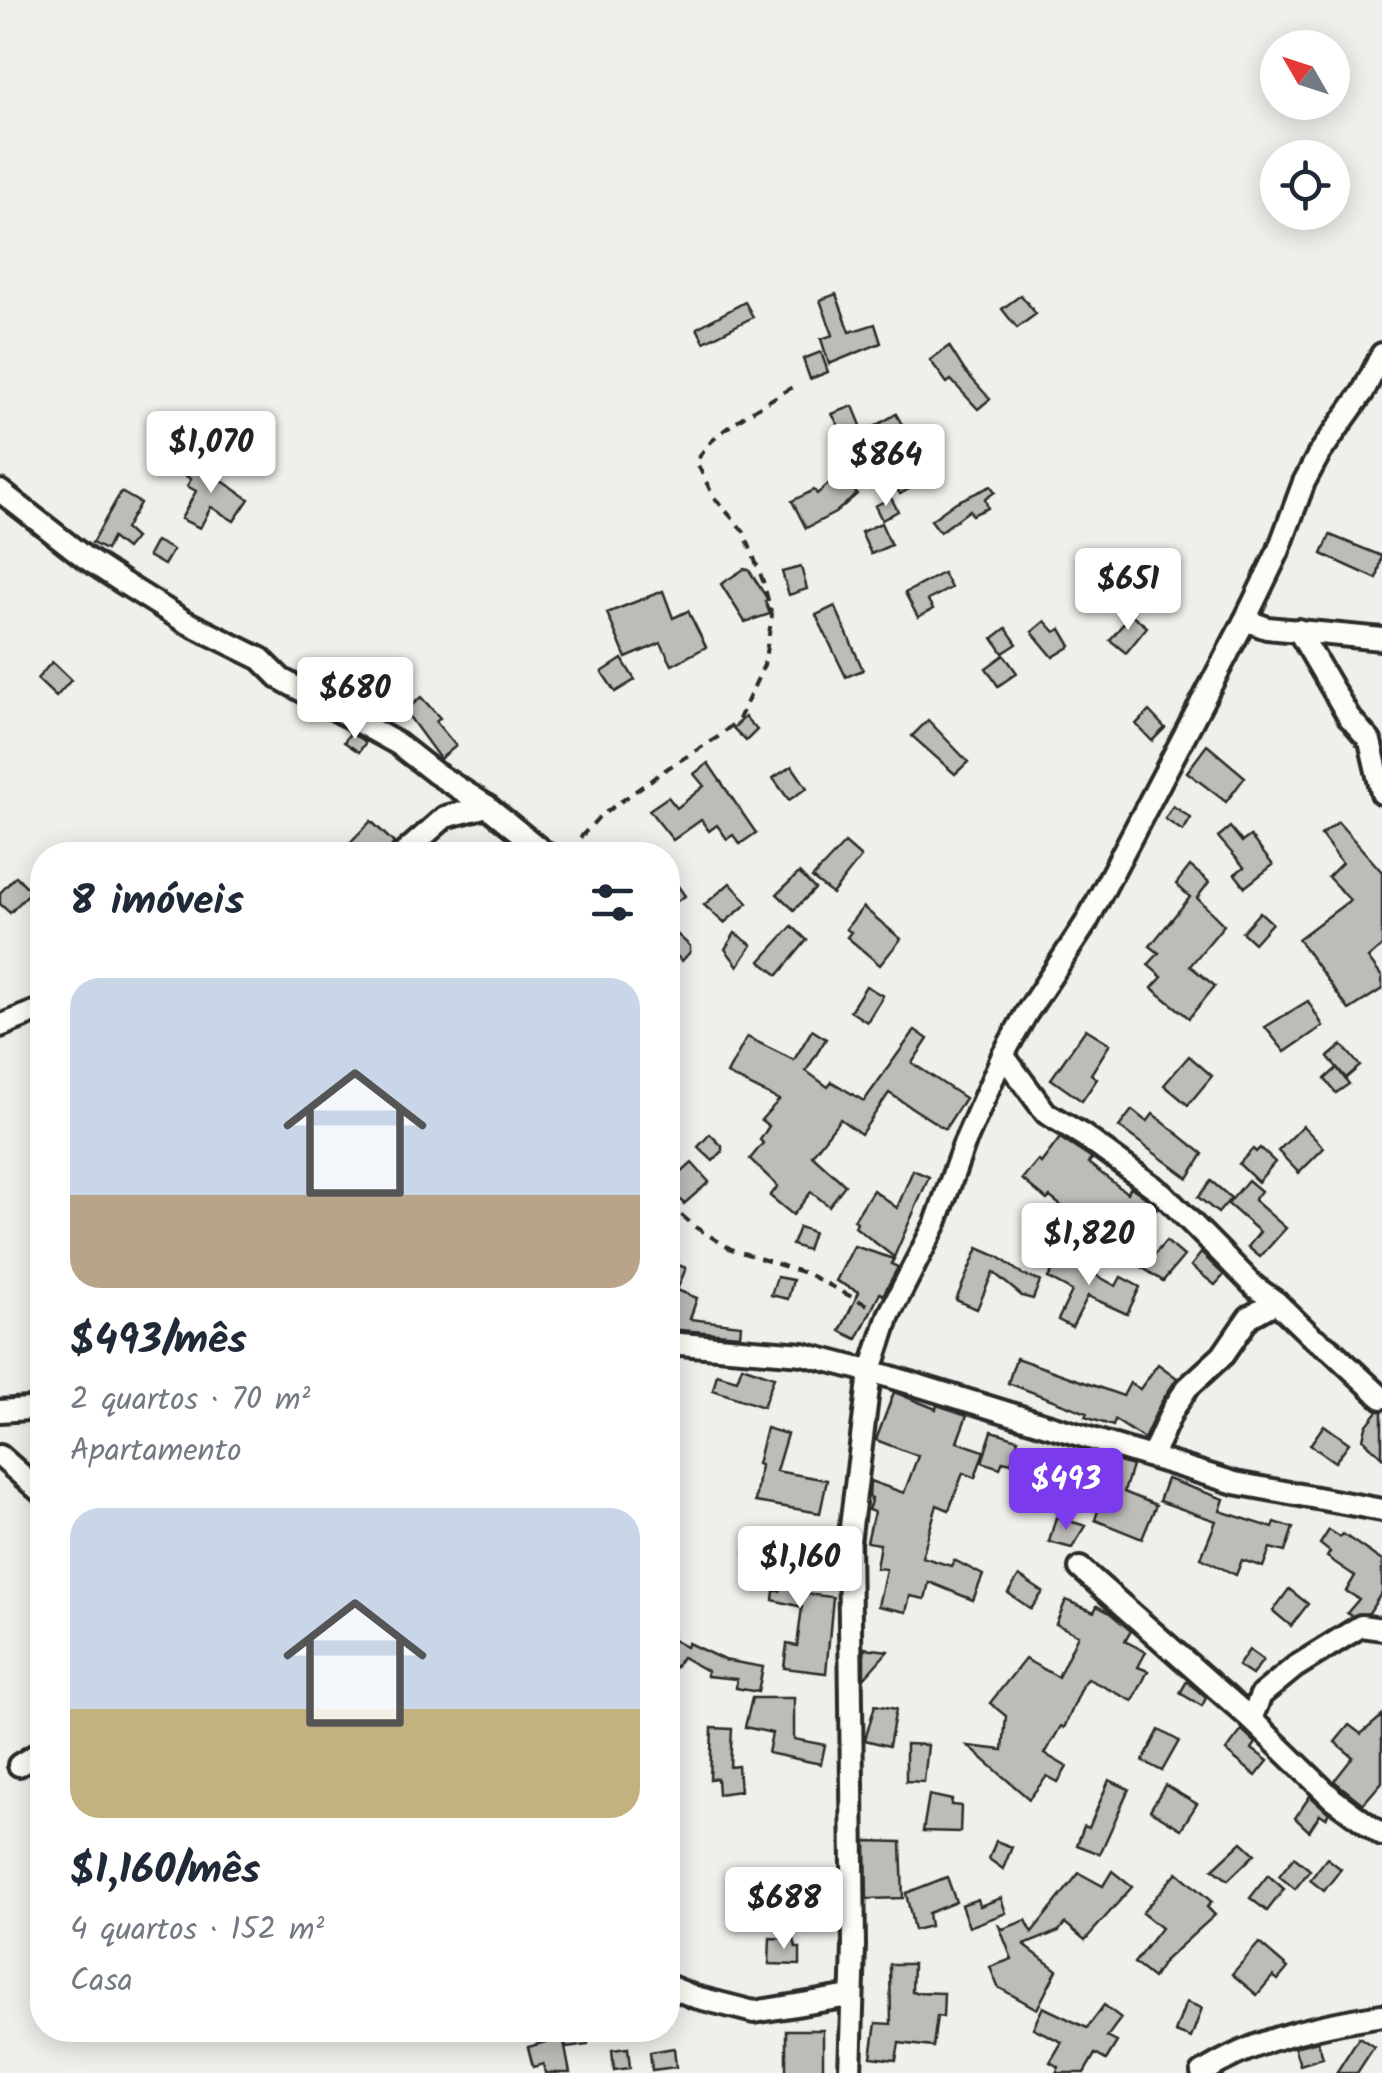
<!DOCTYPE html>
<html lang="pt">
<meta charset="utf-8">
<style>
body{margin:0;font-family:Kalam,sans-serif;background:#f6f6f7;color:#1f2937;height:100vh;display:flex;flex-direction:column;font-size:38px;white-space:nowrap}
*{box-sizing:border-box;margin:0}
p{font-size:32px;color:#747a83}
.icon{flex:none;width:55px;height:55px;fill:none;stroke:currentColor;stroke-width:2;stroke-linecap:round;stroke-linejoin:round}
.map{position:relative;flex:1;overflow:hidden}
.drawer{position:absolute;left:30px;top:842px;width:650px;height:1200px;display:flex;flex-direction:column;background:#fff;border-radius:40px;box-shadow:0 5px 25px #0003}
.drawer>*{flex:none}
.needle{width:65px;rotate:309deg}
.controls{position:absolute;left:1260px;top:30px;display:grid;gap:20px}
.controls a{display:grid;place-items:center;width:90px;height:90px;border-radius:50%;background:#fff;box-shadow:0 5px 25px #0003;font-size:50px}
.price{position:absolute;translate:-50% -85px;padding:0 22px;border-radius:10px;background:#fff;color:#222;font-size:32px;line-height:65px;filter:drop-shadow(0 2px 5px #0008)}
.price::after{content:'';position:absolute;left:50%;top:60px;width:30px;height:22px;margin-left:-15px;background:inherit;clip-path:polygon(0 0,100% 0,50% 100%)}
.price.active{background:#7c3aed;color:#fff}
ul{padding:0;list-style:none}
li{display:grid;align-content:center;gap:20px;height:530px;padding:0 40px}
li span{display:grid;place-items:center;height:310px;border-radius:30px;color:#555}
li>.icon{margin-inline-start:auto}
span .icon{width:180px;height:180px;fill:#fffc;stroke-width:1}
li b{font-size:42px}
h2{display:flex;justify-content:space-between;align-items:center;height:120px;padding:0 40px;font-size:42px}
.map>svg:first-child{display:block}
.building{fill:#bdbcb8;stroke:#2b2b2b;stroke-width:2.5}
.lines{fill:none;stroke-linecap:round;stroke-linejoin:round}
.minor-casing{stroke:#2b2b2b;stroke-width:28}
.path{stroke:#2b2b2b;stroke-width:4;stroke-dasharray:10 8;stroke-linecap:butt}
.minor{stroke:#fdfcf7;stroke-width:20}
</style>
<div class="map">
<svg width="1382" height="2073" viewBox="0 0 1382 2073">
<rect width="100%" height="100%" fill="#f0efeb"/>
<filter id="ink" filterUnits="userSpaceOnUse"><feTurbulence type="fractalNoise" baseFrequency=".01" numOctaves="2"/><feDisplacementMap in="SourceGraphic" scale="20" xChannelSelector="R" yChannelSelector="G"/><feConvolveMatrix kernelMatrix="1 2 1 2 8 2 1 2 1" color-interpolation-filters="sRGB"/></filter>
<g filter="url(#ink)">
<g class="building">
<path d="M836,294l14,38 25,-8 6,19 -52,21 -8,-25 12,-4 -13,-35z"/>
<path d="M1021,295l15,19 -19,14 -15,-19z"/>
<path d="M745,302l8,15 -49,25 -7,-14z"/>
<path d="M949,346l15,24 26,29 -12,10 -27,-29 -4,3 -17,-23z"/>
<path d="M821,352l7,20 -18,7 -7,-20z"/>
<path d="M853,406l11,27 32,-19 8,14 -25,14 8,14 -23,13 -32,-55z"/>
<path d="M926,458l6,18 -32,18 -9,-17z"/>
<path d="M194,460l23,12 -2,4 34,23 -15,22 -23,-14 -11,21 -19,-9 15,-28 -9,-5 4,-7 -5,-3z"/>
<path d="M840,474l17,20 -22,19 -29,15 -14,-27 22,-11 3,4z"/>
<path d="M991,486l4,6 -10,7 3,9 -16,7 -2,-5 -30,22 -9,-12 25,-18z"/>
<path d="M121,492l19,11 -15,26 10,9 -9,11 -14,-11 -6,12 -14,-7z"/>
<path d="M891,498l7,13 -16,9 -7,-14z"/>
<path d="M881,523l10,22 -20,9 -10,-22z"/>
<path d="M1330,535l52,21 -5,23 -55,-25z"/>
<path d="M156,541l17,9 -9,15 -16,-9z"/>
<path d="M801,567l6,22 -18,6 -7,-23z"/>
<path d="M744,569l5,1 19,30 -3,1 5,13 -25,8 -24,-38z"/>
<path d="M943,573l8,15 -23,12 5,9 -15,8 -13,-24z"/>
<path d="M663,591l10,27 15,-7 18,36 -34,18 -11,-22 -35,15 -19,-45z"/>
<path d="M835,606l28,64 -17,7 -30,-62z"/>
<path d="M1131,614l16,13 -21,26 -16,-13z"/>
<path d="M1045,621l10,11 6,-3 10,17 -18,11 -21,-25z"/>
<path d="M1006,628l11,16 -14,9 -10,-15z"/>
<path d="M1004,655l13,18 -19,13 -12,-18z"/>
<path d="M622,659l13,21 -20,12 -13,-20z"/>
<path d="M52,662l19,18 -15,17 -19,-18z"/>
<path d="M421,697l19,21 -4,4 20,24 -16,13 -35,-48z"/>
<path d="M1149,711l16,17 -13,13 -16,-17z"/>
<path d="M745,717l12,13 -11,11 -13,-13z"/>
<path d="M928,720l40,42 -13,12 -43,-38z"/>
<path d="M350,733l16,9 -7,10 -15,-10z"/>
<path d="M1207,745l38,32 -19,25 -39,-30z"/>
<path d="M708,763l48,70 -16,11 -7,-9 -6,4 -10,-14 -8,6 -8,-11 -28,20 -24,-30 19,-13 9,11 27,-22 -10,-12z"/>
<path d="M792,766l15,22 -18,12 -16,-22z"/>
<path d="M1173,806l18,12 -8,13 -18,-12z"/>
<path d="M371,821l23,22 -9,12h-47z"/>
<path d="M1338,822l44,50v74l-14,12 14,19v12l-33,21 -51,-71 52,-39 -22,-23 14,-14 -21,-28z"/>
<path d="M1230,827l12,15 8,-6 23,29 -28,22 -10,-13 9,-7 -26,-30z"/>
<path d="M845,843l16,14 -29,37 -20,-16z"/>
<path d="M1190,866l19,16 -12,16 27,27 -34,41 25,20 -26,32 -37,-30 10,-11 -14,-12 11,-12 -9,-7 40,-49 -14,-13z"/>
<path d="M668,872l17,24 -17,11z"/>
<path d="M799,873l16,16 -21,21 -17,-16z"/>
<path d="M16,876l15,15 -21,22 -10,-9v-11z"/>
<path d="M730,883l18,20 -24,20 -20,-18z"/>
<path d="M863,907l38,32 -21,26 -33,-28 4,-5 -5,-3z"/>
<path d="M1260,912l12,11 -18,20 -12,-11z"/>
<path d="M668,926l22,20v6l-8,9 -14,-13z"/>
<path d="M792,926l15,14 -29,35 -18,-14z"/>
<path d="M735,933l17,12 -14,21 -13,-17z"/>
<path d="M866,986l17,10 -16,26 -17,-11z"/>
<path d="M1308,1001l15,25 -38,26 -20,-25z"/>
<path d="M1086,1029l24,15 -19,30 6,5 -15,22 -31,-22z"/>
<path d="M812,1030l14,9 -20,32 22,16 4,-5 32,19 51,-71 13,9 -16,24 53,35 -20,31 -56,-36 -28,41 -21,-15 -28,36 33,30 -16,21 -18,-14 -18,23 -23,-19 8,-10 -28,-27 13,-16 -3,-3 9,-14 -8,-6 18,-20 -52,-26 20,-37 47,23z"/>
<path d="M1342,1045l18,21 -14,12 -18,-21z"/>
<path d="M1189,1056l23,20 -24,29 -24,-20z"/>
<path d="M1337,1068l12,16 -13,9 -11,-14z"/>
<path d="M1132,1110l15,12 6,-8 50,40 -15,24 -69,-51z"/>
<path d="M1303,1126l21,22 -25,25 -21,-22z"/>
<path d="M710,1134l12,12v6l-9,9 -15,-14z"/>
<path d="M1060,1138l32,21 -4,4 39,30 4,-6 22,16 4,5 -11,15 -12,-9 -20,25 -27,-21 -4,5 -33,-26 -3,3 -25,-21 16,-19 3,3z"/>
<path d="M1260,1148l15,14 -17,20 -19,-18 14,-15 3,3z"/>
<path d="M692,1163l17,19 -25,22 -16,-19z"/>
<path d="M913,1170l16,7 -35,80 -39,-30 2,-5 -3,-2 19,-30 24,18z"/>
<path d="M1248,1180l13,11 -7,9 32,28 -26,29 -12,-10 12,-15 -32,-28z"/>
<path d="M1211,1181l20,17 -13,15 -20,-16z"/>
<path d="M799,1227l14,5 -6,18 -15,-5z"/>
<path d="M1166,1241l18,15 -21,25 -20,-13z"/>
<path d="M854,1246l40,13 -3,5 7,3 -15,28 -3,-2 -23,46 -17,-8 19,-39 -23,-11z"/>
<path d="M1066,1247l13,7 -5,9 42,23 5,-9 19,10 -13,27 -39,-18 -16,31 -14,-7 14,-29 -24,-13z"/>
<path d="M978,1248l21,9 24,18 17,6 -7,18 -11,-3 -29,-24 -16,37 -21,-9z"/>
<path d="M1201,1253l23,22 -9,10 -24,-19z"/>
<path d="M668,1261l18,7 -9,22 20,8 -7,21 51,6 -1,10 -72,-6z"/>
<path d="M777,1277l16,3 -5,19 -17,-4z"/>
<path d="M1016,1358l107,38 7,-13 10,6 18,-25 19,14 -17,26 -16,35 -29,-19 -2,6 -28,-9 2,-4 -79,-30z"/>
<path d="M742,1366l32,11 -11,30 -50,-17 4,-16 20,6z"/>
<path d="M894,1392l42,17 1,-4 30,10 -10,27 27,9 -9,27 -12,-5 -14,37 -12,-5 -15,52 29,9 3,-6 29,15 -10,25 -44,-18 -4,17 -15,-3 -4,16 -28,-6 8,-37 -10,-1 4,-24 -13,-2 7,-30 -6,-2 4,-12 -3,-1 1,-16 34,12 14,-37 -42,-16z"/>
<path d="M1378,1411h4v46l-19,-18 3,-13z"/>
<path d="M1324,1425l25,18 -14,19 -25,-17z"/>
<path d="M766,1428l21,6 -11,37 51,9 -7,33 -65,-11 5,-37 -3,-1z"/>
<path d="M992,1431l26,8 -1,4 51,11 42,16 3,-10 19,6 -8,26 32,13 -14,34 -47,-19 8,-26 -38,-13 -8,28 -18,-5 10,-37 -37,-8 -1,4 -8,-2 -3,7 -18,-6z"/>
<path d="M1167,1479l57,20 -4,12 53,17 2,-6 18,6 -8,24 -15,-4 -7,19 -21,-7 -6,15 -35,-17 15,-37 -57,-20z"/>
<path d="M1056,1517l30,9 -14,22 -23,-6z"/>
<path d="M1329,1530l11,7 3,-3 39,27v31l-13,21 -18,3 -4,-3 12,-14 -13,-8 9,-15 -28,-19 3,-5 -10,-8z"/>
<path d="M748,1535l42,22 2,-6 14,3 -9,39 36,4 -7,76 -42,-5 3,-24 10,2 5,-39 -29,-7 1,-9h6l8,-27 -44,-10z"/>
<path d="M1019,1576l24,16 -12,17 -23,-16z"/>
<path d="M1289,1589l19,15 -17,22 -18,-15z"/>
<path d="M1066,1600l28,12 3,-6 13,7 21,18 -6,10 21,11 -8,15 10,4 -15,30 -45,-22 -4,4 -20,45 -3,-2 -16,28 22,13 -9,15 -11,-6 -18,23 -61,-53 35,4 3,-34 -16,-13 35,-44 33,18 20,-42 -22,-11z"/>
<path d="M673,1640l13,7 2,-4 36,17 39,7 -5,25 -22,-4 1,-9 -30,-3v-5l-25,-14 -14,20v-25z"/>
<path d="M865,1648l23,3 -24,27v-23z"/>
<path d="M1249,1650l14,10 -11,15 -14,-9z"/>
<path d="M1187,1681l19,17 -4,8 -22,-13z"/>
<path d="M752,1698h42v41l31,6 -4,19 -53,-11 4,-20 -27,-6z"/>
<path d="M875,1705l21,4 -7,37 -24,-6z"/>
<path d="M1382,1716v66l-19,22 -29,-23 19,-24 -18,-15 14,-17 12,9z"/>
<path d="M712,1728l20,1 -2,38 8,-1 2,25 -22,3 -1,-16 -7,1z"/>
<path d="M1159,1730l20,11 -17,30 -19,-10z"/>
<path d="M1242,1730l14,13 -4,6 16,12 -12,15 -30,-25z"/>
<path d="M906,1744l22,1 -4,37 -18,-1z"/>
<path d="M1109,1780l20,9 -29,65 -23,-9 7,-19 5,2z"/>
<path d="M1165,1785l32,19 -16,25 -31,-19z"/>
<path d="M929,1795l23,5 -1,5 10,1 -1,26 -37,-1z"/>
<path d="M1310,1796l19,17 -3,5 -6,-4 -11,17 -14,-13z"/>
<path d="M866,1841l35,1 2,56 -36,1z"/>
<path d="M996,1841l16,6 -9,22 -14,-10z"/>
<path d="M1242,1842l13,12 -27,26 -15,-11z"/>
<path d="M1294,1857l16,13 -15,19 -16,-13z"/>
<path d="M1327,1858l14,11 -17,22 -14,-11z"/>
<path d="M1112,1871l20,16 -47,53 -20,-17 -6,8 -35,14 33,25 -20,39 -39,-22 -8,-20 22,-8 -13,-33 4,3 23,-9 6,12 47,-59 24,13z"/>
<path d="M1177,1872l35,30 -5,5 8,8 -51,46 -11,17 -19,-15 27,-35 -19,-15z"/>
<path d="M1268,1875l16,14 -17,22 -17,-13z"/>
<path d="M947,1877l9,25 -28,11 2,13 -16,4 -8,-37z"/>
<path d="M1001,1898l5,15 -37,14 -8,-22 17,-6 2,7z"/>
<path d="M770,1938l24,1 2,9h4v17l-31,-1z"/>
<path d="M1259,1943l29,25 -10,12 -5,-4 -16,19 -25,-21z"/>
<path d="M890,1964h23l-1,28 32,1 -1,24 -6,-1 -4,31 -34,-4 -3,17 -25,-3 5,-34 15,1z"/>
<path d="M1186,2002l16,6 -11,30 -16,-6z"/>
<path d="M1104,2005l17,13 -14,19 10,5 -11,18 -11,-6 -11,19h-28l3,-6 -9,-5 12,-20 -29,-14 10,-21 44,21z"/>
<path d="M564,2030h22l2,15 -22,3z"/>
<path d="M786,2030h37v42l-37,1z"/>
<path d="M563,2037l7,36h-25l-2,-9 -10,3 -5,-20z"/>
<path d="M1359,2037l15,10 -17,26h-21z"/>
<path d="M1318,2041l5,17 -23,7 -6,-18z"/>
<path d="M628,2048l2,20 -16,2 -2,-20z"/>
<path d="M674,2048l2,19 -24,3 -2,-18z"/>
</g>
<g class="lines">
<g class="minor-casing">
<g id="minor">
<path d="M0,491l84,66 41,27 59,37 77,38 20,20 117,65 37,29 52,33 60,49"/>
<path d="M1245,620l22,8 115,11"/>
<path d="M1298,630l51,87 21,24 12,52"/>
<path d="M402,855l43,-38 42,-11"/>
<path d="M0,1026l42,-17"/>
<path d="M1003,1055l43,58 38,23 78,57 93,94 21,15 35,34 19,13 52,49"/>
<path d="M668,1343l135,11 88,23 344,106 147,27"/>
<path d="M0,1411l42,-3"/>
<path d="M0,1456l42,37"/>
<path d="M1152,1456l20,-45 15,-23 36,-33 26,-38 27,-15"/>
<path d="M1080,1568l171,151"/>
<path d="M1382,1629l-21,-3 -66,41 -34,28 -10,24 82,80 49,36"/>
<path d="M19,1765l23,-14"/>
<path d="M668,1986l27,11 59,15 96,-16"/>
<path d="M850,2073l4,-127 -5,-403 21,-170 19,-58 47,-92 28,-79 39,-89 23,-41 60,-91 159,-303 33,-68 26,-70 15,-28 44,-62 19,-38"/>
<path d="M1202,2073c55,-35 117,-48 180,-58"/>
</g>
</g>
<g class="path">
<path d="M577,855l2,-16 20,-22 69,-49 50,-31 21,-18 25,-54 8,-50 -9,-34 -19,-49 -31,-36 -16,-33c7,-28 71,-61 97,-77"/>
<path d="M668,1203l27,24 36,22 77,25 63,33"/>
</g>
<use href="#minor" class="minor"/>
</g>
</g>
</svg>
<div class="controls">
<a><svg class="needle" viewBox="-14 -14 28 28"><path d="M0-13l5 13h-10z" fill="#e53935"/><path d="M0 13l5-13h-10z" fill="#747a83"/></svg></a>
<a><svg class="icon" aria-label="locate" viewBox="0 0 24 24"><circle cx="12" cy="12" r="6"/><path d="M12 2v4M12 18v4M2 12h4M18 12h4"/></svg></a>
</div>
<b class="price" style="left:211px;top:496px">$1,070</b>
<b class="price" style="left:886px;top:509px">$864</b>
<b class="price" style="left:1128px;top:633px">$651</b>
<b class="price" style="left:355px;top:742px">$680</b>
<b class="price" style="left:1089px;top:1288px">$1,820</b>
<b class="price active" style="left:1066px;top:1533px">$493</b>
<b class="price" style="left:800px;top:1611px">$1,160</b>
<b class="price" style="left:784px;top:1952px">$688</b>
<section class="drawer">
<h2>8 imóveis<svg class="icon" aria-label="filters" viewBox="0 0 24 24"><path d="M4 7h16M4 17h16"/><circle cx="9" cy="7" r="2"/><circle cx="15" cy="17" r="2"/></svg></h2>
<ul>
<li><span style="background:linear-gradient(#c9d6e8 70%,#b9a48a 0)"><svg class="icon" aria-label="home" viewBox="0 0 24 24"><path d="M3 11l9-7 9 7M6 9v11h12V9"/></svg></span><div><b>$493/mês</b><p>2 quartos · 70 m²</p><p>Apartamento</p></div></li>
<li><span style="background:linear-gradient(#c9d6e8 65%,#c2b280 0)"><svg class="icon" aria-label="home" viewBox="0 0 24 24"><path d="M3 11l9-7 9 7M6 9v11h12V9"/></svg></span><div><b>$1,160/mês</b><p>4 quartos · 152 m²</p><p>Casa</p></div></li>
</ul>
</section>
</div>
